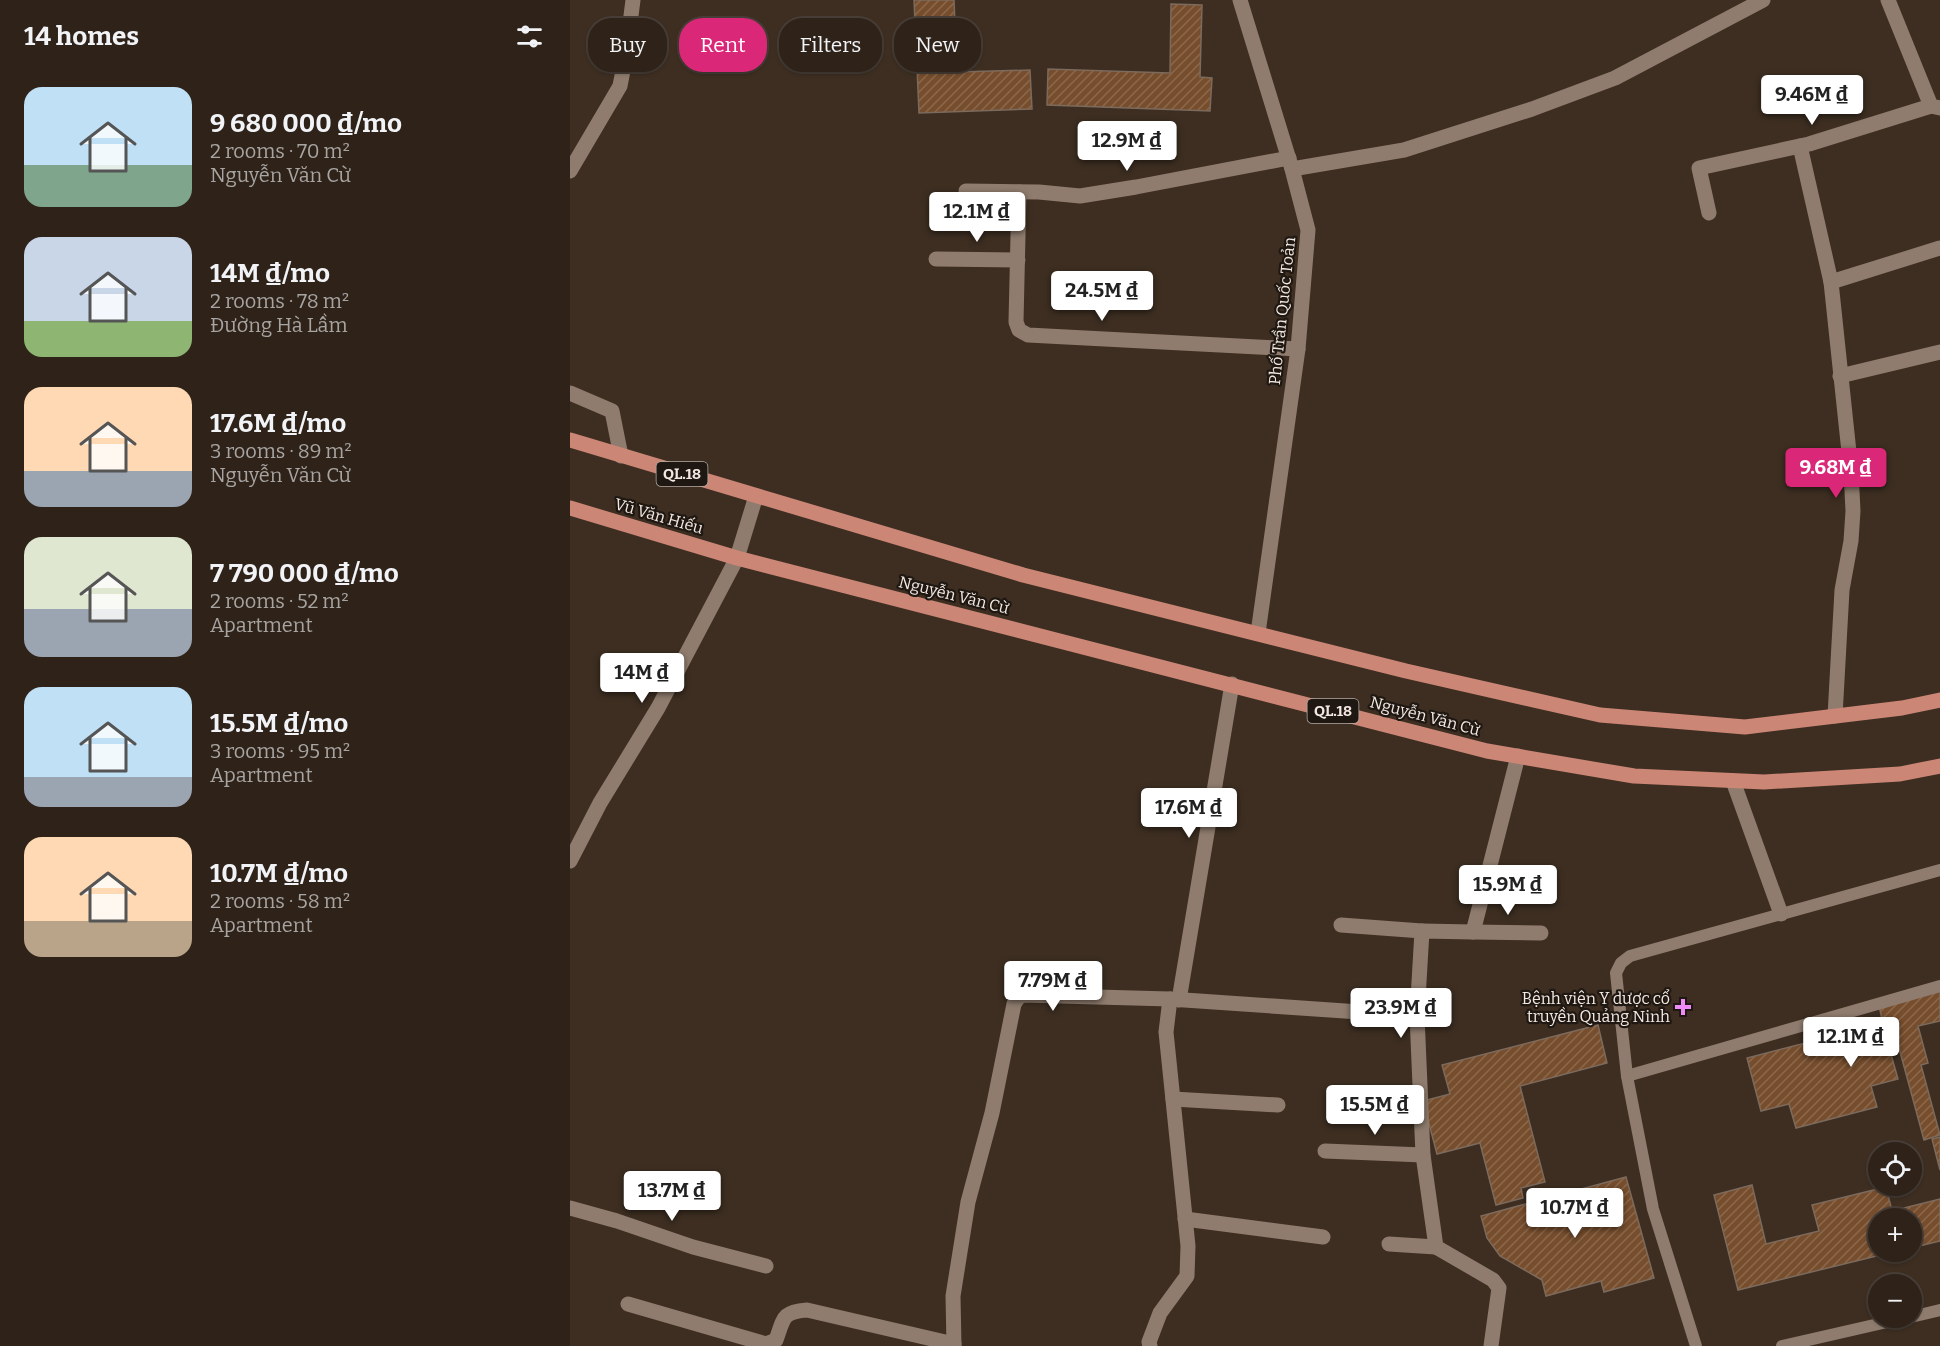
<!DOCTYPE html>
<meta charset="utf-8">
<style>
body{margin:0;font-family:Bitter,serif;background:#362a22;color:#f1f3f6;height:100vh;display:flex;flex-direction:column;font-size:22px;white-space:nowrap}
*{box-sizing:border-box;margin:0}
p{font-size:20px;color:#a7a4a2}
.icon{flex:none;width:33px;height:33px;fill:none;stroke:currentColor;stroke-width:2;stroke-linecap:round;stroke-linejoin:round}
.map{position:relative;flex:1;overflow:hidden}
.sheet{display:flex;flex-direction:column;background:#2e2219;width:570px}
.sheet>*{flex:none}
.guide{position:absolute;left:18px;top:18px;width:570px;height:54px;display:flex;gap:12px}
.tools{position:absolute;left:1298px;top:1142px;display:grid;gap:12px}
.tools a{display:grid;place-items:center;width:54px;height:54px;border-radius:50%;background:#2e2219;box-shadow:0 2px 4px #0004,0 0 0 2px #493f38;font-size:30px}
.price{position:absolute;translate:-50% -51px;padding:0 14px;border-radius:6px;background:#fff;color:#222;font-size:20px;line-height:39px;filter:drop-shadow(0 2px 3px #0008)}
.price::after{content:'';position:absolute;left:50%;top:36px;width:18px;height:14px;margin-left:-9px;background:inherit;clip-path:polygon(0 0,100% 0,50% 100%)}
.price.on{background:#db2777;color:#fff}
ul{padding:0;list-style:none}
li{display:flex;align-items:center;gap:18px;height:150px;padding:0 24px}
li span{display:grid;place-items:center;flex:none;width:168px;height:120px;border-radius:18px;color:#555}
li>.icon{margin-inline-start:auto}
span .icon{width:72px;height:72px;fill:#fffc;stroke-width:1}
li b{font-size:26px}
h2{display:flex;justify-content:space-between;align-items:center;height:72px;padding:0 24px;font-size:26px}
.pill{padding:0 21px;border-radius:24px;background:#2e2219;box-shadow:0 2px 4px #0004,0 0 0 2px #493f38;font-size:21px;line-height:54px}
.pill.on{background:#db2777;color:#fff}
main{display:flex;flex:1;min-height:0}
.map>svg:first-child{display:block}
.building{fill:url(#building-hatch);stroke:#7c6a5c;stroke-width:1.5}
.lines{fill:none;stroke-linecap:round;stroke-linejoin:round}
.lane{stroke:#8f7c6e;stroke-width:12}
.street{stroke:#8f7c6e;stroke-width:15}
.secondary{stroke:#8f7c6e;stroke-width:15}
.primary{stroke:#cc8676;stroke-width:15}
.poi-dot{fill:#ef8bf6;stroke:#1f1812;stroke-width:2}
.labels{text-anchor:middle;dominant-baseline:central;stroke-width:4.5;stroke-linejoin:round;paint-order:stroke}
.shield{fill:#1f1812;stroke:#b4aaa4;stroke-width:1.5}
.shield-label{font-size:15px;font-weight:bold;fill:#f4e9e2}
.street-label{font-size:16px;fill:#f4e9e2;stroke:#1f1812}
.poi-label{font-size:16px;fill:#f4e9e2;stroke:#1f1812;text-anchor:end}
</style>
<main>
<section class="sheet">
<h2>14 homes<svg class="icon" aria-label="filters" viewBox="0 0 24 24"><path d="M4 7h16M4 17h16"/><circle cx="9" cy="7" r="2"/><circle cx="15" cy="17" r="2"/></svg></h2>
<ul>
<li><span style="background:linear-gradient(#bfe0f5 65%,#7fa58c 0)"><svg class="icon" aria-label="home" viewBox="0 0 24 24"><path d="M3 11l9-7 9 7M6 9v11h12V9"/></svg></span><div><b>9 680 000 ₫/mo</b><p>2 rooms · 70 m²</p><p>Nguyễn Văn Cừ</p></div></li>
<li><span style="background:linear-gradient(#c9d6e8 70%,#8fb573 0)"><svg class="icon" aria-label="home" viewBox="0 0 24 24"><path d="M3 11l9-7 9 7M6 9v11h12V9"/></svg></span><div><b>14M ₫/mo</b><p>2 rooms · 78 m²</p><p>Đường Hà Lầm</p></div></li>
<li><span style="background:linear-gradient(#ffd9b3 70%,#9aa5b1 0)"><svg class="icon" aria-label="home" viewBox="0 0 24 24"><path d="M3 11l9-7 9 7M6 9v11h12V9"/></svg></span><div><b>17.6M ₫/mo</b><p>3 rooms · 89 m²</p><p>Nguyễn Văn Cừ</p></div></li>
<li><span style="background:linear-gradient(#dfe7d0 60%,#9aa5b1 0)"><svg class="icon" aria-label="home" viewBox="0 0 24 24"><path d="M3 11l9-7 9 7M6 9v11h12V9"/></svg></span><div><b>7 790 000 ₫/mo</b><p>2 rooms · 52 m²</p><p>Apartment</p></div></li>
<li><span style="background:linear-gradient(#bfe0f5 75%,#9aa5b1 0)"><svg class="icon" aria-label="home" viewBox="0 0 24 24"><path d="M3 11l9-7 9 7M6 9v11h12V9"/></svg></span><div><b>15.5M ₫/mo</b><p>3 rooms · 95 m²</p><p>Apartment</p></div></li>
<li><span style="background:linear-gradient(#ffd9b3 70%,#b9a48a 0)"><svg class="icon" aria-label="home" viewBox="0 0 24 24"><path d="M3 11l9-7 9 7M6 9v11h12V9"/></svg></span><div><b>10.7M ₫/mo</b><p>2 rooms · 58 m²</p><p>Apartment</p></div></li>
</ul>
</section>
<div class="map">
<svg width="1370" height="1346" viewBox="0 0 1370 1346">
<defs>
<pattern id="building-hatch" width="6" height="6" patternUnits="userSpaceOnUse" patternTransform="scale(1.5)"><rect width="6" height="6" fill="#774e2d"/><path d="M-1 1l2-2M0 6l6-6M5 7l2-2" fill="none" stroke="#8b684b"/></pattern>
</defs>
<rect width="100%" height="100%" fill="#3d2e21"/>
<g class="building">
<path d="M344,0h40l3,72 73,-2 2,39 -113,4z"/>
<path d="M601,4l31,1 -2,72 12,1 -2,33 -163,-6 1,-36 122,4z"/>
<path d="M1370,991v30l-22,5 10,37 -7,2 19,70 -16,5 -25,-92 -9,3 8,28 -27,7 6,21 -81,21 -7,-24 -28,7 -14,-53 136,-35 -4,-17z"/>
<path d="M1028,1025l9,38 -87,23 25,96 -24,6 2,10 -27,7 -16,-62 -43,11 -14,-53 27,-7 -8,-29z"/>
<path d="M1370,1137v33l-8,-31z"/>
<path d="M1056,1177l28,101 -50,14 -3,-11 -55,15 -4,-16 -42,-24 -13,-18 -6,-22z"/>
<path d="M1182,1185l14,59 53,-13 -7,-26 74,-18 6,24 48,-12v42l-29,7v-30h-33v33h19l-159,39 -24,-95z"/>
</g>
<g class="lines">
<g class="lane">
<path d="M1057,1076l313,-90"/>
<path d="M1341,1317l29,-7"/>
<path d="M1126,1346l-43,-137 -26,-133 -11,-103 5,-10 9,-7 310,-86"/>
<path d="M1212,1346l127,-29"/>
</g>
<g class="street">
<path d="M670,0l52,169 16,61 -10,119 -40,284"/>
<path d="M1318,0l43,106 9,2"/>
<path d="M1230,146l31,136 20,189 2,40 -2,30 -9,49 -7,126"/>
<path d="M722,169l112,-19 128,-41 83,-31 148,-78"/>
<path d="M0,171l50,-85 6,-31 7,-55"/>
<path d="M396,191l73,1 41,4 56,-9 153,-29"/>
<path d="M449,192l-3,130 3,8 9,5 270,14"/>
<path d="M1139,213l-10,-45 110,-24 122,-38"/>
<path d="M366,259l82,1"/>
<path d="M1261,282l109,-34"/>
<path d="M1270,376l100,-24"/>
<path d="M0,393l42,18 9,45"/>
<path d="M1163,781l48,133"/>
<path d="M771,925l81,6"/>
<path d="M903,932l68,1"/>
<path d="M609,1000l53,-316"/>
<path d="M603,1099l105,6"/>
<path d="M755,1151l98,4"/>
<path d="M0,1208l47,13 76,26 73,19"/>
<path d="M615,1219l138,18"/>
<path d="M819,1244l47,3"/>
<path d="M58,1304l138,40 10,-4c8,-22 6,-28 31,-30l147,34"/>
<path d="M384,1346l-1,-50 15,-94 24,-89 22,-109 4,-6 5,-3 147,4 247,17"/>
<path d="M580,1346l-1,-4 11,-29 27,-37 1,-30 -22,-214 4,-33"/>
<path d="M921,1346l8,-58 -6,-8 -57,-33 -13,-92 -6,-139 5,-85 51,1 45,-176"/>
</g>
<path class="secondary" d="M0,861l30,-58 58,-95 79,-150 19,-62"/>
<g class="primary">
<path d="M0,440l453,135 383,96 194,44 145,12 157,-19 38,-8"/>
<path d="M0,508l167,50 750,193 147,25 130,6 136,-8 40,-8"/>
</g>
</g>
<path class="poi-dot" d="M1110 998h6v6h6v6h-6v6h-6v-6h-6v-6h6z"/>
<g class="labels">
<g class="shield">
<rect x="86.5" y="462" width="51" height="24" rx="4.5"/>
<rect x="737.5" y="699" width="51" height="24" rx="4.5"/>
</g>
<g class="shield-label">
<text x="112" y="474">QL.18</text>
<text x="763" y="711">QL.18</text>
</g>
<g class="street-label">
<text transform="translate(712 311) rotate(-84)">Phố Trần Quốc Toản</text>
<text transform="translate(89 516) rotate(16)">Vũ Văn Hiếu</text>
<text transform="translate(384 595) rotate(14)">Nguyễn Văn Cừ</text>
<text transform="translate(855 716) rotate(15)">Nguyễn Văn Cừ</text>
</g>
<g class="poi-label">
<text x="1100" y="998">Bệnh viện Y dược cổ<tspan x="1100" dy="18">truyền Quảng Ninh</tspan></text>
</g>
</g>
</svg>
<div class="tools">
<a><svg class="icon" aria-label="locate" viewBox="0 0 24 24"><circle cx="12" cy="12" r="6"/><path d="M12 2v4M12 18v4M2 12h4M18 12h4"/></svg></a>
<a>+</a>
<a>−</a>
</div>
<b class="price" style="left:1242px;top:126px">9.46M ₫</b>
<b class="price" style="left:557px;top:172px">12.9M ₫</b>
<b class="price" style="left:407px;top:243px">12.1M ₫</b>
<b class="price" style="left:532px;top:322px">24.5M ₫</b>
<b class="price on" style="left:1266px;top:499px">9.68M ₫</b>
<b class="price" style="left:72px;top:704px">14M ₫</b>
<b class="price" style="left:619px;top:839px">17.6M ₫</b>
<b class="price" style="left:938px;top:916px">15.9M ₫</b>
<b class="price" style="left:483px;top:1012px">7.79M ₫</b>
<b class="price" style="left:831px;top:1039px">23.9M ₫</b>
<b class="price" style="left:1281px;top:1068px">12.1M ₫</b>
<b class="price" style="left:805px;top:1136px">15.5M ₫</b>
<b class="price" style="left:102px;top:1222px">13.7M ₫</b>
<b class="price" style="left:1005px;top:1239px">10.7M ₫</b>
<div class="guide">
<a class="pill">Buy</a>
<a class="pill on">Rent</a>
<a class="pill">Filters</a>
<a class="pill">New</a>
</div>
</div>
</main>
